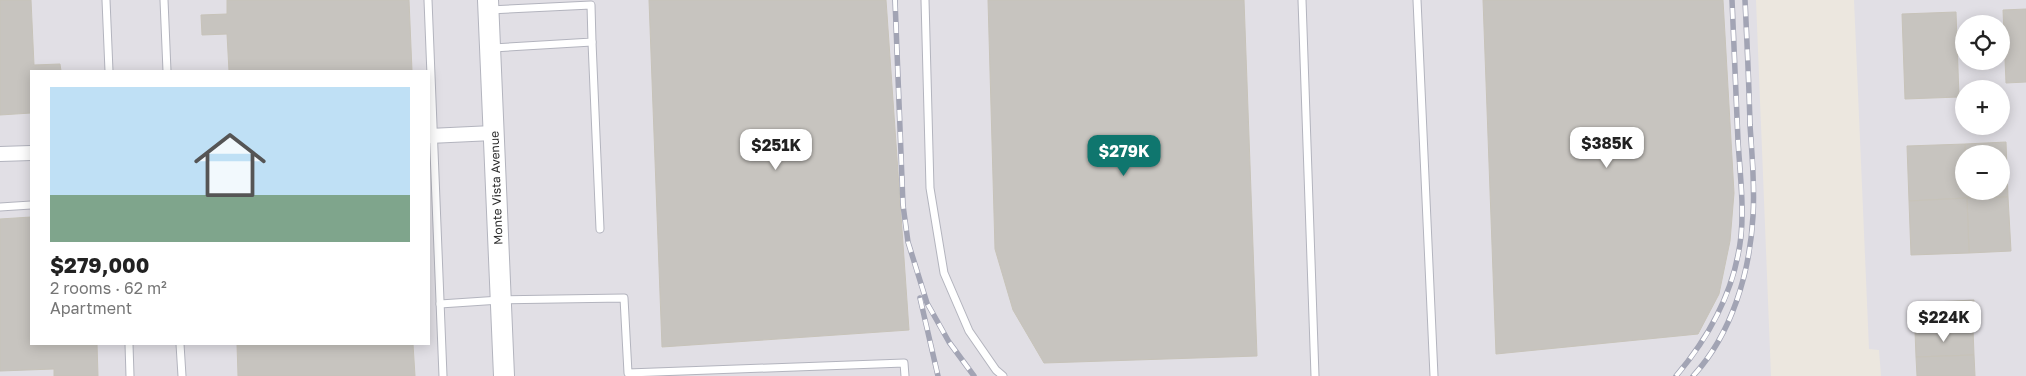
<!DOCTYPE html>
<meta charset="utf-8">
<style>
body{margin:0;font-family:"Golos Text",sans-serif;background:#f2f2f2;color:#222;height:100vh;display:flex;flex-direction:column;font-size:19px;white-space:nowrap}
*{box-sizing:border-box;margin:0}
p{font-size:16px;color:#767676}
.icon{flex:none;width:28px;height:28px;fill:none;stroke:currentColor;stroke-width:2;stroke-linecap:round;stroke-linejoin:round}
.map{position:relative;flex:1;overflow:hidden}
.drawer{position:absolute;left:30px;top:70px;width:400px;height:275px;display:flex;flex-direction:column;background:#fff;border-radius:0px;box-shadow:0 2px 12px #0003}
.drawer>*{flex:none}
.tools{position:absolute;left:1955px;top:15px;display:grid;gap:10px}
.tools a{display:grid;place-items:center;width:55px;height:55px;border-radius:50%;background:#fff;box-shadow:0 2px 12px #0003;font-size:25px}
.price{position:absolute;translate:-50% -42px;padding:0 11px;border-radius:10px;background:#fff;color:#222;font-size:16px;line-height:32px;filter:drop-shadow(0 1px 2px #0008)}
.price::after{content:'';position:absolute;left:50%;top:30px;width:15px;height:11px;margin-left:-8px;background:inherit;clip-path:polygon(0 0,100% 0,50% 100%)}
.price.active{background:#0f766e;color:#fff}
ul{padding:0;list-style:none}
li{display:grid;align-content:center;gap:10px;height:265px;padding:0 20px}
li span{display:grid;place-items:center;height:155px;border-radius:0px;color:#555}
li>.icon{margin-inline-start:auto}
span .icon{width:90px;height:90px;fill:#fffc;stroke-width:1}
li b{font-size:21px}
.map>svg:first-child{display:block}
.industrial{fill:#e1dfe5;fill-rule:evenodd}
.building{fill:#c7c4bf;stroke:#c7c3b9}
.lines{fill:none;stroke-linecap:round;stroke-linejoin:round}
.lane-casing{stroke:#b3b4be;stroke-width:9}
.street-casing{stroke:#b3b4be;stroke-width:16}
.secondary-casing{stroke:#b3b4be;stroke-width:22}
.lane{stroke:#fff;stroke-width:7}
.street{stroke:#fff;stroke-width:14}
.secondary{stroke:#fff;stroke-width:20}
.rail-casing{stroke:#a2a4b4;stroke-width:5.5}
.rail{stroke:#fff;stroke-width:4;stroke-dasharray:11;stroke-linecap:butt}
.labels{text-anchor:middle;dominant-baseline:central;stroke-width:4;stroke-linejoin:round;paint-order:stroke}
.street-label{font-size:12px;fill:#2c2c2c;stroke:#fff}
</style>
<div class="map">
<svg width="2026" height="376" viewBox="0 0 2026 376">
<rect width="100%" height="100%" fill="#ece7df"/>
<g class="industrial">
<path d="M0,0h1756l15,376h-1771zM31,71h398v273h-398z"/>
<path d="M1854,0h172v376h-145l-2,-26 -10,-1zM1964,24h37v37h-37zM1964,89h37v37h-37zM1964,154h37v37h-37z"/>
</g>
<g class="building">
<path d="M0,0h31l3,65 26,-1 1,7h-30v42l-31,2z"/>
<path d="M227,0h182l3,71h-183l-2,-37 -25,1 -1,-20 26,-1z"/>
<path d="M649,0h237l23,330 -247,17z"/>
<path d="M988,0h256l13,356 -213,7 -31,-53 -18,-61z"/>
<path d="M1483,0h240l11,193 -4,48 -11,53 -21,40 -202,20z"/>
<path d="M2026,9v73l-20,1 -3,-73z"/>
<path d="M1956,12l3,85 -54,2 -3,-85z"/>
<path d="M2006,142l2,55 -41,1v-7h34v-37h-36v-10z"/>
<path d="M1965,144l-1,47h3v7l-58,3 -2,-55z"/>
<path d="M2008,197l3,54 -42,2 -2,-55z"/>
<path d="M1967,198l2,55 -58,2 -2,-54z"/>
<path d="M31,217v127h66l1,32h-44v-7l-54,2v-152z"/>
<path d="M1974,300l-1,29 -58,2 -1,-28z"/>
<path d="M1973,329l1,26 -58,2 -1,-26z"/>
<path d="M237,344h176l2,32h-177z"/>
<path d="M1974,355l1,21h-58l-1,-19z"/>
</g>
<g class="lines">
<g class="lane-casing">
<g id="lane">
<path d="M106,0l3,71"/>
<path d="M164,0l3,71"/>
<path d="M428,0l15,376"/>
<path d="M925,0l5,188 14,85 25,58 27,39 7,6"/>
<path d="M1302,0l13,376"/>
<path d="M1417,0l17,376"/>
<path d="M489,10l102,-5 1,37 -99,6"/>
<path d="M592,42l8,187"/>
<path d="M0,207l31,-2"/>
<path d="M440,304l60,-4 124,-2 4,75 276,-10 1,13"/>
<path d="M129,344l1,32"/>
<path d="M180,344l2,32"/>
</g>
</g>
<g class="street-casing">
<g id="street">
<path d="M429,136l64,-3"/>
<path d="M0,154l31,-1"/>
</g>
</g>
<g class="secondary-casing">
<path id="secondary" d="M488,0l16,376"/>
</g>
<use href="#lane" class="lane"/>
<use href="#street" class="street"/>
<use href="#secondary" class="secondary"/>
<g class="rail-casing">
<g id="rail">
<path d="M895,0l8,205 5,37 19,61 22,39 25,34"/>
<path d="M920,298l18,78"/>
<path d="M1676,376c34,-40 59,-86 65,-140 3,-31 -1,-63 -3,-95 -2,-47 -4,-94 -6,-141"/>
<path d="M1693,376c39,-42 57,-104 60,-160 2,-30 -1,-61 -3,-91 -1,-42 -3,-83 -5,-125"/>
</g>
</g>
<use href="#rail" class="rail"/>
</g>
<g class="labels">
<g class="street-label">
<text transform="translate(496 188) rotate(-92)">Monte Vista Avenue</text>
</g>
</g>
</svg>
<div class="tools">
<a><svg class="icon" aria-label="locate" viewBox="0 0 24 24"><circle cx="12" cy="12" r="6"/><path d="M12 2v4M12 18v4M2 12h4M18 12h4"/></svg></a>
<a>+</a>
<a>−</a>
</div>
<b class="price" style="left:1607px;top:169px">$385K</b>
<b class="price" style="left:776px;top:171px">$251K</b>
<b class="price active" style="left:1124px;top:177px">$279K</b>
<b class="price" style="left:1944px;top:343px">$224K</b>
<section class="drawer">
<ul>
<li><span style="background:linear-gradient(#bfe0f5 70%,#7fa58c 0)"><svg class="icon" aria-label="home" viewBox="0 0 24 24"><path d="M3 11l9-7 9 7M6 9v11h12V9"/></svg></span><div><b>$279,000</b><p>2 rooms · 62 m²</p><p>Apartment</p></div></li>
</ul>
</section>
</div>
